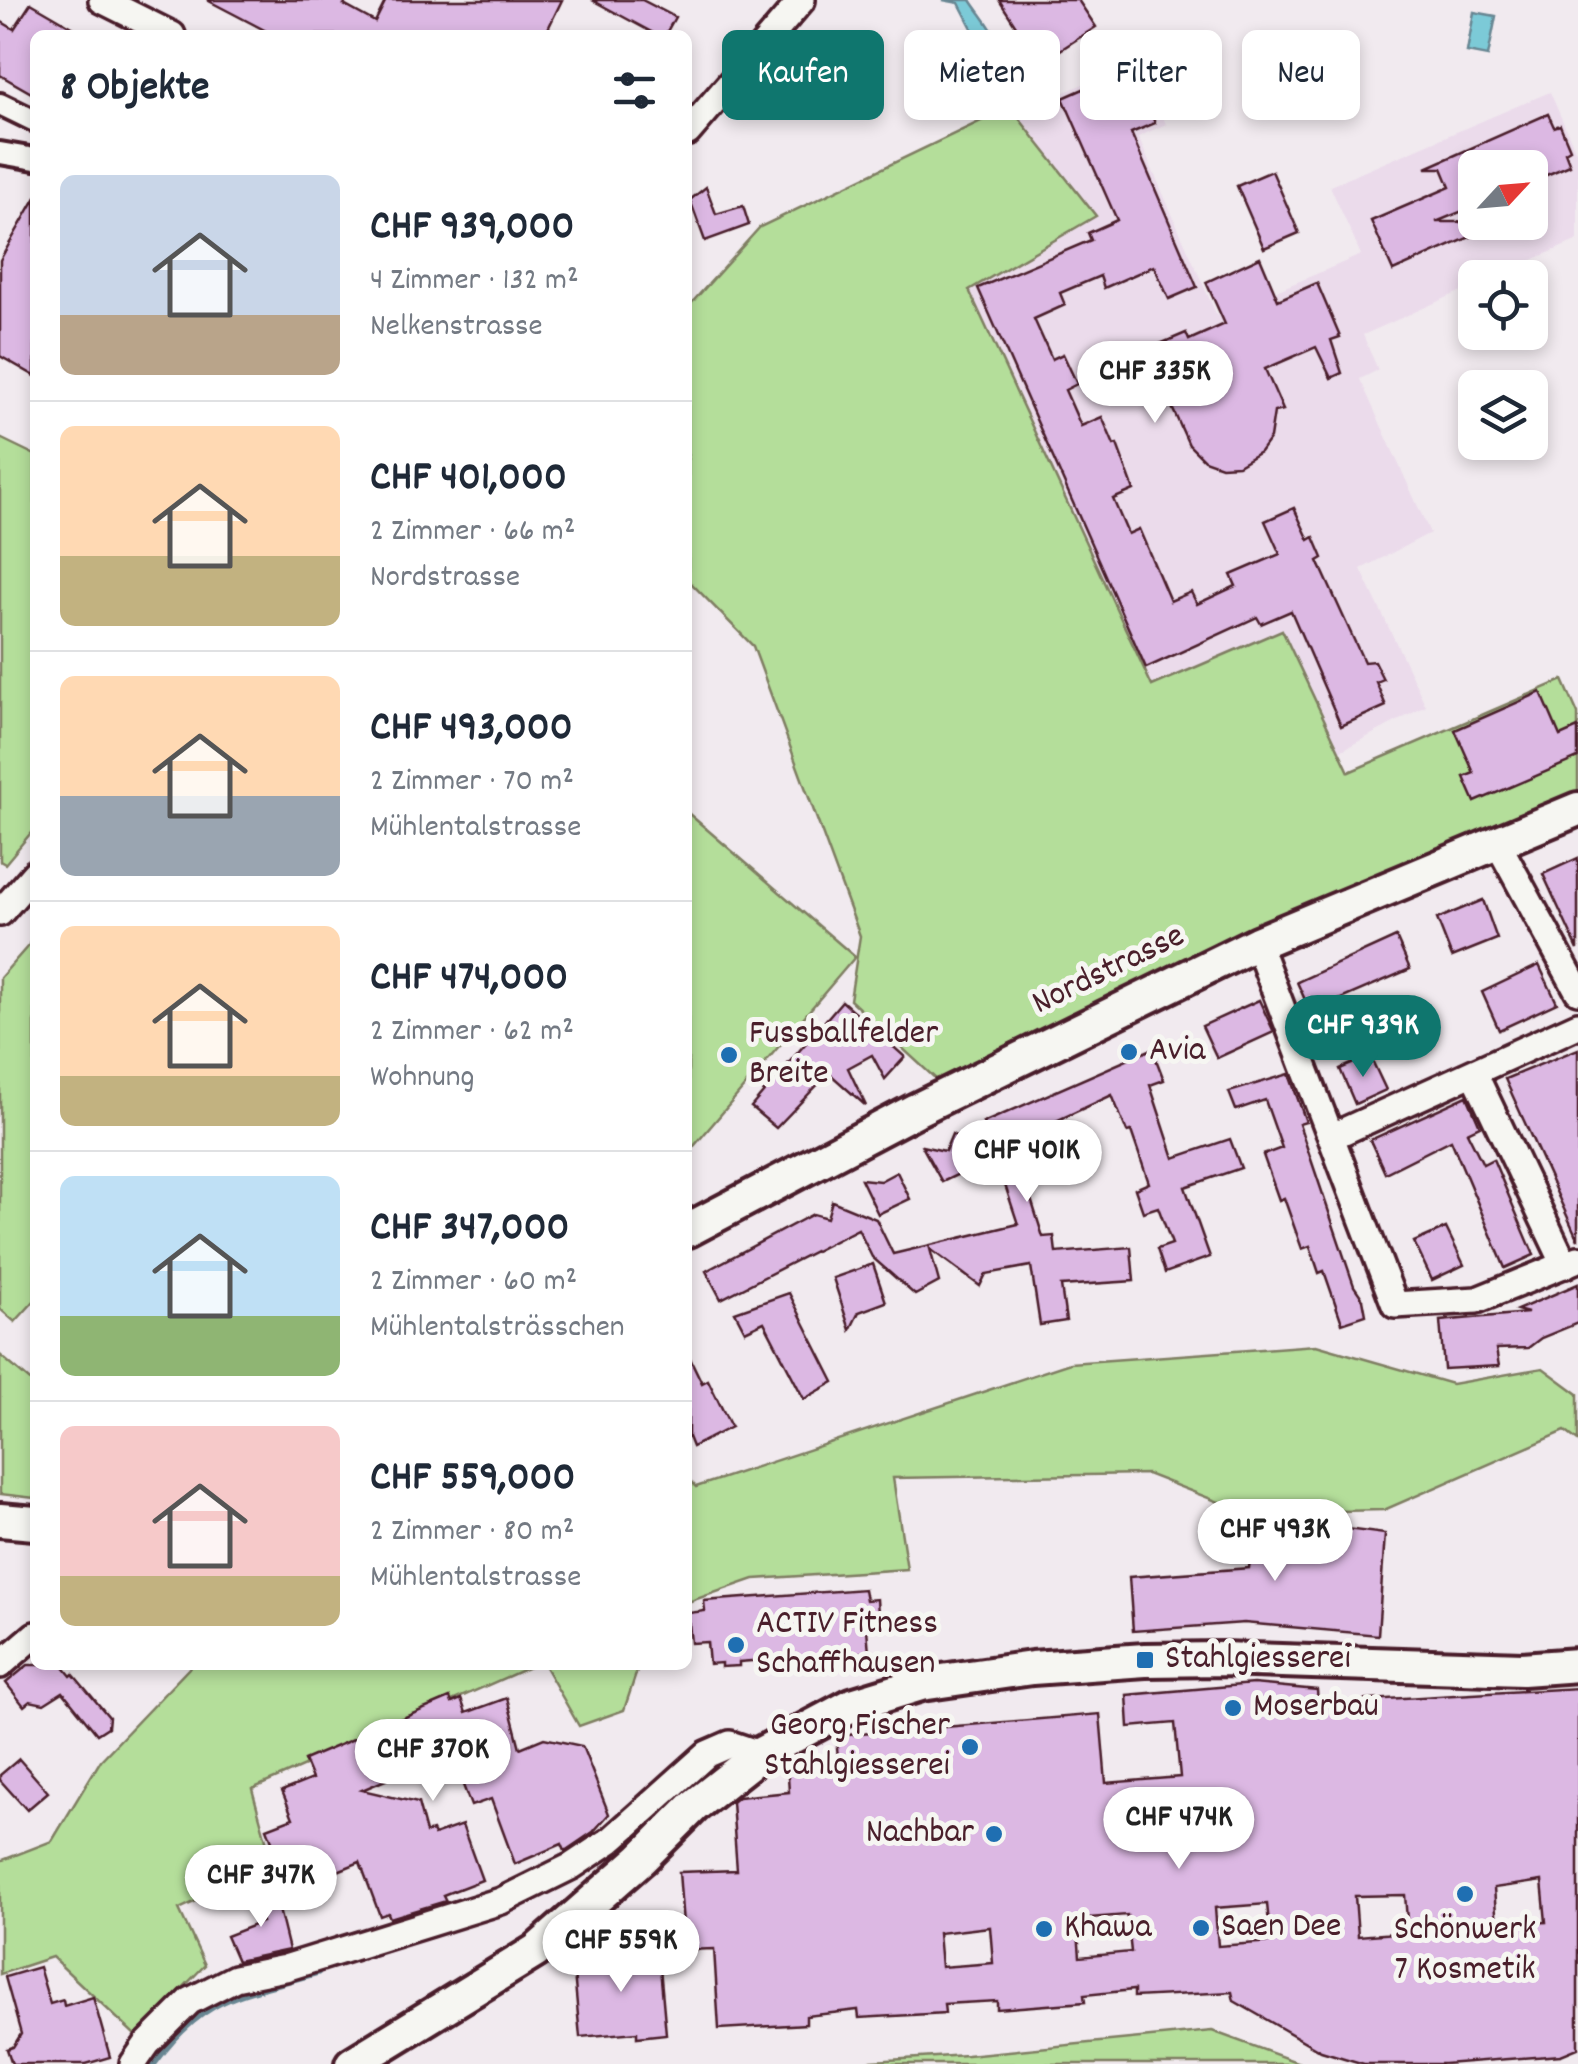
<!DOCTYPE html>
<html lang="de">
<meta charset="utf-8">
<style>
body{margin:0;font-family:Dekko,sans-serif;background:#f6f6f7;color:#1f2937;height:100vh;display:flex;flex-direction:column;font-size:38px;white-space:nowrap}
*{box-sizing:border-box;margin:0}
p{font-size:32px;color:#747a83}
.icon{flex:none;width:55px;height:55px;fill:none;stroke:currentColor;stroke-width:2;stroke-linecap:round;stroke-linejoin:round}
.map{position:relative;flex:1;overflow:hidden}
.panel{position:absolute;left:30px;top:30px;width:662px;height:1640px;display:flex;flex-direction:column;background:#fff;border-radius:15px;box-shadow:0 5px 15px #0003}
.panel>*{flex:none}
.hud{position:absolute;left:722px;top:30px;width:705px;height:90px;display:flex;gap:20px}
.needle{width:65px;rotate:64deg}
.controls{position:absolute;left:1458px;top:150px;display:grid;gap:20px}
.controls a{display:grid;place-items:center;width:90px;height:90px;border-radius:15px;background:#fff;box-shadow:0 5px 15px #0003;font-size:50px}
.price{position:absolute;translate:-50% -85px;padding:0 22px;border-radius:35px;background:#fff;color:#222;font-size:32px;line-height:65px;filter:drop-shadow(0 2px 5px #0008)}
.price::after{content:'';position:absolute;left:50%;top:60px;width:30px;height:22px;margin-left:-15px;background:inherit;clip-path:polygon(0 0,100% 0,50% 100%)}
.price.active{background:#0f766e;color:#fff}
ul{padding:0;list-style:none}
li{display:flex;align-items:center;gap:30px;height:250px;padding:0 30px}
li+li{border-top:2px solid #e0e1e3}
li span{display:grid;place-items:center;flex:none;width:280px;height:200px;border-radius:15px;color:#555}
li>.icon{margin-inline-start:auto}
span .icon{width:120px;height:120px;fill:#fffc;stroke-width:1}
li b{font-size:42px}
h2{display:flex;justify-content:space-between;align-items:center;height:120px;padding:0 30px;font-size:42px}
.tag{padding:0 35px;border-radius:15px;background:#fff;box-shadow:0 5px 15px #0003;font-size:35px;line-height:90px}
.tag.active{background:#0f766e;color:#fff}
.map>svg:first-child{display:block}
.built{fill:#ebdbeb;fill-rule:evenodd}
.green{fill:#b4de9a;stroke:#7f7e62;stroke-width:2.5}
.water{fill:#7bcad7;stroke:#678692;stroke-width:2.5}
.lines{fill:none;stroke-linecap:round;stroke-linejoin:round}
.shore{stroke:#5e6370;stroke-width:2.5}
.stream{stroke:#678692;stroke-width:8}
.building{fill:#dcb8e3;stroke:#4a1f2b;stroke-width:2.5;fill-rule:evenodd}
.pedestrian-casing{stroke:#4a1f2b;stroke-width:28}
.minor-casing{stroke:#4a1f2b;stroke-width:32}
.tertiary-casing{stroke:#4a1f2b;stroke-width:40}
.pedestrian{stroke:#f6f6f2;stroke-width:20}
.minor{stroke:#f6f6f2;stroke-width:25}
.tertiary{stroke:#f6f6f2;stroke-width:32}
.poi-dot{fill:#1f6fb2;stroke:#f6f6f2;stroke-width:4}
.labels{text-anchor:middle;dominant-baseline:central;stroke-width:10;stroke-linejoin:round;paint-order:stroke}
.street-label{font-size:35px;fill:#4a1f2b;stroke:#f6f6f2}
.poi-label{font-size:35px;fill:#4a1f2b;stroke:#f6f6f2;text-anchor:start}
</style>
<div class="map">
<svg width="1578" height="2064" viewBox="0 0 1578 2064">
<rect width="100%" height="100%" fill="#f1eaef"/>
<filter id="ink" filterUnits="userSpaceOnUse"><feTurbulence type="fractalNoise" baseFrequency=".01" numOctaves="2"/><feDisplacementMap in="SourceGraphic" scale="20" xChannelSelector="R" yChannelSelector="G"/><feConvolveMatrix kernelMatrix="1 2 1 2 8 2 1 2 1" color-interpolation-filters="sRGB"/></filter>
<g filter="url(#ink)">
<path class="built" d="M1137,59l29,65 -28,13 79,179 144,-61 -31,-69 220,-94 28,64v84l-85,37 -18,1v7l-112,50 15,35 -18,9 70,154 -69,36 65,137 -120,63 -195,-10 -222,-477 83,-147zM1475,168h55v54h-55z"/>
<g class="green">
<path d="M1010,107l86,109 -127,74 183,396 130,-56 67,142 214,-92 15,34v81l-315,129 -326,156 -87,-80 10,-64 -107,-290 -65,-66v-273l72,-80z"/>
<path d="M0,438l35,17v373l-30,36 -5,-3z"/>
<path d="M688,813l167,144 -167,196z"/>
<path d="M35,938v362l-20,22 -15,-13v-331z"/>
<path d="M1316,1345l136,39 91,-16 35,26v47l-13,-10 -181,79 -137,3 -100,-39 -254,4 14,91 -153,10 -66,23v-123l8,8 374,-124z"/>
<path d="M0,1355l35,30v113l-35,-4z"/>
<path d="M192,1665h342l-282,124 21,76 -94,44 26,56 -69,71 -84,-79 -52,17v-113l52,-20 49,-81z"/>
<path d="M544,1665h95l-15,45 -45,16z"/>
<path d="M1212,2031l90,33h-477l142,-9z"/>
</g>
<g class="water">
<path d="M943,0h28c9,14 21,27 26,40 14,34 -11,69 -45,71l-13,-10 -8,-15c2,-6 3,-12 7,-17 14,-16 27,-13 36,-37l-15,-29z"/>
<path d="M1474,12l22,4 -8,40 -21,-4z"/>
</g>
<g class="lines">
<path class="shore" d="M986,43c12,23 -4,58 -31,57l-12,-13 3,-10 19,-13 16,-20z"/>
<path class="stream" d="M153,2064c51,-71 85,-69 164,-92"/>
</g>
<g class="building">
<path d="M207,0h140l-3,5 31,17 11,-22h176l-17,35h-271z"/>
<path d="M592,0h50l33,17 -10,18h-8z"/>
<path d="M999,0h79l18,27 -56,36z"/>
<path d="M31,3l55,32h-51v60l-35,-20v-54l14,8z"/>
<path d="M1131,68l24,55 -24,10 66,154 -28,12 -15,-33 -50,22 -4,-12 -40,17 5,12 -31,14 18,40 11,-5 14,30 -12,6 16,36 21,-9 12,28 3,-1 17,46 -21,9 15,35 11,-5 31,72 21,-9 6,12 39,-18 -5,-11 49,-21 -15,-33 29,-13 15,32 5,-3 9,21 -5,3 46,101 10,-1 9,18 -7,3 10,24 -45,20 -50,-115 -30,13 -4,-7 -111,51 -168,-380 113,-48 -3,-7 29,-13 -54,-122z"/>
<path d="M1548,114l6,13 6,-2 10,24 -5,3 5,13 -40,17v-14h-55v38l-39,16h68l-111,49 -22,-50 79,-34 -8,-19h-16z"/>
<path d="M1272,171l27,62 -35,15 -27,-62z"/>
<path d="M706,187l10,27 27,-8 6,19 -44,16 -15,-41z"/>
<path d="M35,199v177l-35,-20v-96z"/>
<path d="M1260,257l18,43 39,-17 23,54 -9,3 11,33 -11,5 -15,-31 -51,22 18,41 -9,2 -4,26 -10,14 -22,13 -17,1 -17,-6 -15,-15 -43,-95 40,-17 3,7 36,-16 -19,-42z"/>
<path d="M1541,692l19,44 18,-8v30l-103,44 -11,-25 10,-4 -19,-43z"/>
<path d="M1578,858v92l-35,-76z"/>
<path d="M1483,900l14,39 -45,18 -15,-38z"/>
<path d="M1396,937l14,32 -81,35 5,10 -19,8 -18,-40z"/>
<path d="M1539,965l18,38 -58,27 -17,-38z"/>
<path d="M1259,1000l15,32 -57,26 -15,-32z"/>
<path d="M842,1001l63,56 -20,22 -13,-24 -24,13 18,38 -37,-33 -53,55 -25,-21z"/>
<path d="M1152,1049l12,31 -14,5 24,73 56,-19 11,29 -56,19 25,70 -45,16 -8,-24 15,-5 -14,-37 -15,5 -8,-23 14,-6 -18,-52 -4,1 -15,-37 -86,40 3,22 -10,4 24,76 11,-1 2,17 75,-6 3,34 -73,5 5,35 -26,4 -9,-59 -45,8 -6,12 -50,-37 9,33 -24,13 -43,-38 -14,-28 -137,70 -15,-28 107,-57 14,4 5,-17 44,18 17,35 125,-30 -21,-63 3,1 -17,-39z"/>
<path d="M1578,1049v191l-73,-161z"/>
<path d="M1370,1056l16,34 -31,14 -15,-35z"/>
<path d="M1289,1074l17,48 -7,2 55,162 9,13 3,16 -24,8 -18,-52 -5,2 -9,-27 -8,3 -18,-51 -5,2 -16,-45 19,-7 -17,-48 -29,10 -7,-18z"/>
<path d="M1467,1096l13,30 -13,6 16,32 10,-5 41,96 -29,13 -54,-128 -66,33 -15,-33z"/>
<path d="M952,1134l41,24 -51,24 -20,-36 23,5z"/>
<path d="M897,1172l13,27 -32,15 -17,-35 19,2z"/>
<path d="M1446,1228l18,37 -32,15 -18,-38z"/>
<path d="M873,1264l13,38 -27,10 -9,18 -17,-52z"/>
<path d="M1578,1284v39l-37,15 -13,10 -32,1 3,17 -55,3 -4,-48 88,-8 -11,-3z"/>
<path d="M789,1293l45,89 -30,17 -40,-77 -19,9 -10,-19z"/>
<path d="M688,1354l14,29 6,-3 23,47 -39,20 -4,-10z"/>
<path d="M1255,1517l130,17 -7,101 -134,-12 -111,8 -4,-54 120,-9z"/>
<path d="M864,1589l2,11 11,-1 2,29 -12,1 2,23 -130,10v4l-18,1v-4l-12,1 -2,-22 -16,1 -3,-30 17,-2 -1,-10z"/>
<path d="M28,1665h34l9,11 2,-2 36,43 -1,10 -11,7 -34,-42 -19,12 -14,-3 -6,5 -18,-23z"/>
<path d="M1253,1684l64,6 1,13 260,-15v360l-17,7 -117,9h-80l-43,-13 -87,-50 -2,-9 -98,5v-7l-50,5 1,7 -88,7v-8l-53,3 1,9 -86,5 -1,-8 -52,6v8l-87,5 -5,-80 -29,1 -6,-78 58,-2 -5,-68 6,-5 51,-5 -2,-30 51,-4 -2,-22 264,-22 6,69 74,-6 -5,-54 -46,4 -2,-32zM1542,1881l4,41 -49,3 -3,-37zM1405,1895l3,37 -50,4 -3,-40zM1267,1904l4,38 -53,4 -3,-38zM1127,1915l4,37 -51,5 -3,-38zM990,1927l3,36 -52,4 -3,-34z"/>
<path d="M450,1698l2,5 9,-4 5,14 41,-15 13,50 24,-10 38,8 27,68 -16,18 -28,19 -3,-7 -47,20 -24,-65 -20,7 -18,-47 -7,3 -2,-7 -82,35 56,13 8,30 6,-2 2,4 28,-10 20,55 -39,15 3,6 -56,17 -2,-5 -8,3 -20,-54 -69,28 -24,-62 26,-10 -11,-27 30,-12 -8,-19z"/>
<path d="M19,1759l29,33 -21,18 -27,-30v-5z"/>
<path d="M273,1885l16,65 -52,11 -11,-25 36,-14 -8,-32z"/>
<path d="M658,1945l8,89 -29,3v-5l-57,5 -7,-75 57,-5 -1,-9z"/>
<path d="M39,1967l11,37 13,-4 1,6 29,-9 17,60 -24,7h-74l-5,-15 6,-2 8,-13 -16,-57z"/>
</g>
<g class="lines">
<g class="pedestrian-casing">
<g id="pedestrian">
<path d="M0,104l35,17"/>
<path d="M0,153l35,6"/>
</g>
</g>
<g class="minor-casing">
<g id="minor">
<path d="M102,0l70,35"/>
<path d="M688,132l114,-132"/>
<path d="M1497,842l81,149"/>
<path d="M0,913l35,-40"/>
<path d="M1257,943l138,362 82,-5 101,-41"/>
<path d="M1474,1073l91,192"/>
<path d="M1333,1136l245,-111"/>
<path d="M0,1665l35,-30"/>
<path d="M133,2064l14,-20 43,-43 45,-23 50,-10 216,-67 71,-35 39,-26 96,-86 23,-10 30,10"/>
</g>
</g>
<g class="tertiary-casing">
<g id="tertiary">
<path d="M688,1230l228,-120 341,-167 321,-134"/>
<path d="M0,1520l35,3"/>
<path d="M352,2064l184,-113 105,-92 53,-53 66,-52 92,-49 69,-21 111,-16 113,-8 76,-1 301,10 56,-4"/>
</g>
</g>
<use href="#pedestrian" class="pedestrian"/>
<use href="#minor" class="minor"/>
<use href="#tertiary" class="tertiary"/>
</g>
</g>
<g class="poi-dot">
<circle cx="1129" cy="1052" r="10"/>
<circle cx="729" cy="1055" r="10"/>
<circle cx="736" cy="1645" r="10"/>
<rect x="1135" y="1650" width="20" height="20" rx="5"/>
<circle cx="1233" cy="1708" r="10"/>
<circle cx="970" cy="1747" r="10"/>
<circle cx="994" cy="1834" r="10"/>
<circle cx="1465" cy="1894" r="10"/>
<circle cx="1201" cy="1928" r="10"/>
<circle cx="1044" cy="1929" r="10"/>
</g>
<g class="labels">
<g class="street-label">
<text transform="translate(1109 971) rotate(-26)">Nordstrasse</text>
</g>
<g class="poi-label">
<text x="749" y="1035">Fussballfelder<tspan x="749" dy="40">Breite</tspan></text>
<text x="1149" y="1052">Avia</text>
<text x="756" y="1625">ACTIV Fitness<tspan x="756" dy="40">Schaffhausen</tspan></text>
<text x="1165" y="1660">Stahlgiesserei</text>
<text x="1253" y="1708">Moserbau</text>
<text x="950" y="1727" text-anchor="end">Georg Fischer<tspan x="950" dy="40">Stahlgiesserei</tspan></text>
<text x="974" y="1834" text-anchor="end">Nachbar</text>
<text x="1221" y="1928">Saen Dee</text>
<text x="1064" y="1929">Khawa</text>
<text x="1465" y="1931" text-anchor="middle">Schönwerk<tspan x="1465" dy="40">7 Kosmetik</tspan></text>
</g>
</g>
</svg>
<div class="controls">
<a><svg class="needle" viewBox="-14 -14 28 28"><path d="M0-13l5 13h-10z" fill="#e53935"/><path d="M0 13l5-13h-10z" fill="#747a83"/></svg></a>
<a><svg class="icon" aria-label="locate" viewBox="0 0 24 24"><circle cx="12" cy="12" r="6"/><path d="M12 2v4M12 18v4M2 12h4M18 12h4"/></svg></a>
<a><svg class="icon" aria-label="layers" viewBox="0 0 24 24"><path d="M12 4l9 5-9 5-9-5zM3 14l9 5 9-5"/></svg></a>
</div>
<b class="price" style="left:1155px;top:426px">CHF 335K</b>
<b class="price active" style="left:1363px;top:1080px">CHF 939K</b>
<b class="price" style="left:1027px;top:1205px">CHF 401K</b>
<b class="price" style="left:1275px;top:1584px">CHF 493K</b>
<b class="price" style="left:433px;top:1804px">CHF 370K</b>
<b class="price" style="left:1179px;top:1872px">CHF 474K</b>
<b class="price" style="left:261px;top:1930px">CHF 347K</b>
<b class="price" style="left:621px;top:1995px">CHF 559K</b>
<div class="hud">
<a class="tag active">Kaufen</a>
<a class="tag">Mieten</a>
<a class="tag">Filter</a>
<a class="tag">Neu</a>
</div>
<section class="panel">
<h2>8 Objekte<svg class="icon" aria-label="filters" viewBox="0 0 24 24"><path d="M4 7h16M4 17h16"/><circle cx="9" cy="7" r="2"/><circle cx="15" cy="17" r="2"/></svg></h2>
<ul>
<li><span style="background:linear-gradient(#c9d6e8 70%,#b9a48a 0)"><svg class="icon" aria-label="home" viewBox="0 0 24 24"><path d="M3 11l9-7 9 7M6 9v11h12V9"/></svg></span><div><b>CHF 939,000</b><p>4 Zimmer · 132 m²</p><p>Nelkenstrasse</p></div></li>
<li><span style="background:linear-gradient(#ffd9b3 65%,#c2b280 0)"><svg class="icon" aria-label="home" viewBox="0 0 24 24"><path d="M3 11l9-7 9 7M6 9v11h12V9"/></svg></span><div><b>CHF 401,000</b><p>2 Zimmer · 66 m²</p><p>Nordstrasse</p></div></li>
<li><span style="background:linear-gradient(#ffd9b3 60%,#9aa5b1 0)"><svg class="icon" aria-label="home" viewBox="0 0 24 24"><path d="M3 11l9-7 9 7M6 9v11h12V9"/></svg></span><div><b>CHF 493,000</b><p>2 Zimmer · 70 m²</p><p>Mühlentalstrasse</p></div></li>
<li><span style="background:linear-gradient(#ffd9b3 75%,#c2b280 0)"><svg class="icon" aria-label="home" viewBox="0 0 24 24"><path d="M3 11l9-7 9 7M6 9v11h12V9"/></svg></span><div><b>CHF 474,000</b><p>2 Zimmer · 62 m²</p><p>Wohnung</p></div></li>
<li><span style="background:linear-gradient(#bfe0f5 70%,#8fb573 0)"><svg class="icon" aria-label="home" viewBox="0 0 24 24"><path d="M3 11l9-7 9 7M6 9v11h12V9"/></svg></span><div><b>CHF 347,000</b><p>2 Zimmer · 60 m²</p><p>Mühlentalsträsschen</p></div></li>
<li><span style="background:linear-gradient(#f6c9c9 75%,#c2b280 0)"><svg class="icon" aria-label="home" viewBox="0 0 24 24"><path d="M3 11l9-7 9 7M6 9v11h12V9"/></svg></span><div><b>CHF 559,000</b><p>2 Zimmer · 80 m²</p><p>Mühlentalstrasse</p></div></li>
</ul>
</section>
</div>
